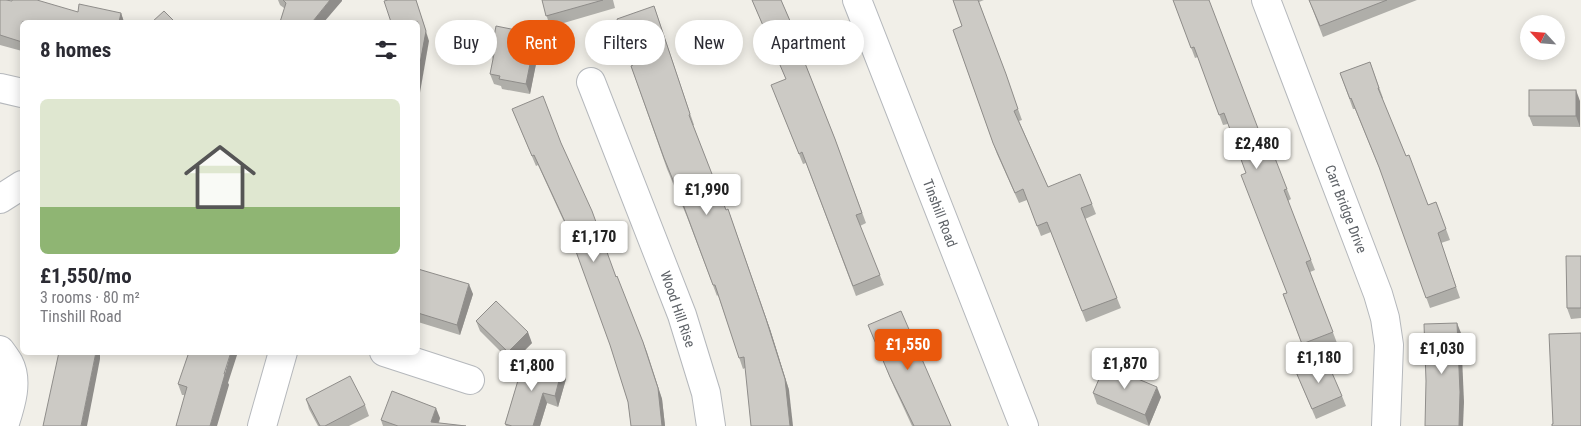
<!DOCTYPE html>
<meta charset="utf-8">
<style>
body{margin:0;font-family:"Roboto Condensed",sans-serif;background:#f2f2f3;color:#2b2b33;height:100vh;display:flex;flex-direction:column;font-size:19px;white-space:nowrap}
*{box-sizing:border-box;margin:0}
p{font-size:16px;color:#7c7c81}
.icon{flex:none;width:28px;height:28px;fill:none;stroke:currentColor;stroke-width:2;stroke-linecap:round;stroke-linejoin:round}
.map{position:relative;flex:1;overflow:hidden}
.side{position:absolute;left:20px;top:20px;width:400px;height:335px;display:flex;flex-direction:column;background:#fff;border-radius:8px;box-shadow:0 2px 12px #0003}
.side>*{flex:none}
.banner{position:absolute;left:435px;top:20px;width:475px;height:45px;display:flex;gap:10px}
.needle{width:32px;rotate:296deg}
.fabs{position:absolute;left:1520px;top:15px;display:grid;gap:10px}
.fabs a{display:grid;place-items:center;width:45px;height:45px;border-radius:50%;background:#fff;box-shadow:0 2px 12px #0003;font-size:25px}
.price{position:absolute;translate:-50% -42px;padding:0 11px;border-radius:5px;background:#fff;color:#222;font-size:16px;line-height:32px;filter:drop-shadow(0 1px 2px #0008)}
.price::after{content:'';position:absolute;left:50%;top:30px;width:15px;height:11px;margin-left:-8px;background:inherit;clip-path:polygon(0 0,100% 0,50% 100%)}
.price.selected{background:#ea580c;color:#fff}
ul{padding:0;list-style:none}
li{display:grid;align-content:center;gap:10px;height:265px;padding:0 20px}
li+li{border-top:1px solid #e1e1e2}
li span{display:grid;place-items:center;height:155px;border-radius:8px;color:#555}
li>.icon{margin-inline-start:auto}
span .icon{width:90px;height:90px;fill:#fffc;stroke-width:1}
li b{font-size:21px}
h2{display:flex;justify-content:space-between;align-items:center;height:60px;padding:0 20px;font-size:21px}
.tag{padding:0 18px;border-radius:22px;background:#fff;box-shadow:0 2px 12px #0003;font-size:18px;line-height:45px}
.tag.selected{background:#ea580c;color:#fff}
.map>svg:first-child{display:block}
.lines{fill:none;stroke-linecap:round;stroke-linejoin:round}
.minor-casing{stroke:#b5b8bc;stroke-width:30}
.minor{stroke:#fff;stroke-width:28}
.wall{fill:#afaea9}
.shaded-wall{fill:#8f8d8a}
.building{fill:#cccac5;stroke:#8f8d8a}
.labels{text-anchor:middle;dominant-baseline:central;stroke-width:5;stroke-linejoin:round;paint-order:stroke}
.street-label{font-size:14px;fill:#5f6368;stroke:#fff}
</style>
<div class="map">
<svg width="1581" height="426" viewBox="0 0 1581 426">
<rect width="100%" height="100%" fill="#f1efe8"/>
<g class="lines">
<g class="minor-casing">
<g id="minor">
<path d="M857,0l167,426"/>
<path d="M1266,0l112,294 7,24 4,27 -3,81"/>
<path d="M591,82l91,233 24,78 5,33"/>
<path d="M0,88l22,5"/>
<path d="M0,199l22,-14"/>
<path d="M0,350c3,4 6,8 9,13 10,19 1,44 -5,63"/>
<path d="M384,352l86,28"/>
<path d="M262,426l21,-74"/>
</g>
</g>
<use href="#minor" class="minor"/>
</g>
<g class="wall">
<path d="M0,0l78,12 43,1 3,9h-102v29l-22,-6z"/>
<path d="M278,0h64v1l-58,7 -4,-3z"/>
<path d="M542,0h71l2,8 -65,19z"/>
<path d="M752,0h29l16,37 3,11h-1l36,91 31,84 -6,3 24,59 -28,11 -50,-133 -3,1 -28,-69 11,-16z"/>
<path d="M953,0h31l-5,2 43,118 -3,1 29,66 44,17 4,10 -11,5 36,89 -35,14 -35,-90 -10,4 -14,-36 -8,3 -22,-49 -44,-124 9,-4z"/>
<path d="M1173,0l86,131 28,58 4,10 -3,2 27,69 -5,2 27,71 -31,12 -23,-61 4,-1 -41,-120 -18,-49 -5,1 -25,-68 -3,1z"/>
<path d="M1309,0h108l-94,37z"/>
<path d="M654,6l40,119h-1l77,204 19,61 -44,-22 -2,1 -25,-74 -1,1 -30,-79 -20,-48 -36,-103 2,-1z"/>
<path d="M536,34l4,10 -10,50 -28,-5 -1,-3 -7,-2 -4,-10 3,-14 -2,-7z"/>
<path d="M1370,62l13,36 -1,1 24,57 22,49 8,-3 14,38 -9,3 19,55 -30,10 -47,-131 -28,-68h-2l-13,-36z"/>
<path d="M1580,101v26l-47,-1 -4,-10z"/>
<path d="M512,109l49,34 86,209 15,47 3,27h-34l-3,-24 -17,-56 -41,-111 -32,-70 -2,1z"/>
<path d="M1581,256v62l-10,1 -4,-11z"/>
<path d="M418,269l55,25 -13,41 -42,-13z"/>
<path d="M476,321l56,22 -20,20 -32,-32z"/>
<path d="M868,325l83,101h-39l-18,-39z"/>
<path d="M525,357l41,22 -8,28 -11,-4 -7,23h-34l-1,-2z"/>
<path d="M1296,372l46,24 4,10 -30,13z"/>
<path d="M228,383l1,2 -45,10h-2l-4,-11z"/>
<path d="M1093,393l68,4 -12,29 -52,-22z"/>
<path d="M306,399l59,6 4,11 -20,10h-31l-9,-17z"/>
<path d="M440,418l-1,5 27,3h-83l-2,-6z"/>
</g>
<g class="shaded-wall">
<path d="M330,0h12v1l-18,21h-12l1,-1z"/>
<path d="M416,0l13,41 -11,63z"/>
<path d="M121,13l3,9h-5z"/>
<path d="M536,34l4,10 -10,50 -4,-10z"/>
<path d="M1576,90l4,11v26l-4,-11z"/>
<path d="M728,209l42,120 19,61 4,36h-3z"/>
<path d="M469,284l4,10 -13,41 -3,-10z"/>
<path d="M1457,323l4,10 3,69 -1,24h-4z"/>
<path d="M528,332l4,11 -20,20 -4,-11z"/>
<path d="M643,342l19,57 3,27h-3z"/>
<path d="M96,352h4v7l-13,67h-6z"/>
<path d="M231,352h7l-10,31 1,2 -12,41h-7z"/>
<path d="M562,369l4,10 -8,28 -3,-11z"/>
<path d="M1157,387l4,10 -12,29 -4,-11z"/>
<path d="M543,393l4,10 -7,23h-7z"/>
<path d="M436,408l4,10 -3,8 -6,-4z"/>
</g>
<g class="building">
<path d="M0,0h6l6,1v-1h25l41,12 1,-8 42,9 -2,9h-97v20l-22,-7z"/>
<path d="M283,0h47l-17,21 -1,1h-32l6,-19z"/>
<path d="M388,0h28l10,31 -8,43v-52h-27l-7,-21z"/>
<path d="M542,0h61l-57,16z"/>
<path d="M752,0h29l16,37 -2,1 40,101 27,74 -6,2 24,60 -27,11 -51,-134 -3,2 -28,-69 15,-6z"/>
<path d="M953,0h25l28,74 12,35 -4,2 34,76 32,-13 12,30 -11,4 36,90 -35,13 -35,-89 -10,4 -14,-37 -8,4 -22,-50 -40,-113 9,-4z"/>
<path d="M1173,0h36l50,131 5,-1 23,59 -3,1 27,70 -5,2 27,70 -31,12 -19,-50 4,-1 -46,-118 5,-2 -22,-60 -5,2 -25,-68 -3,1z"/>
<path d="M1309,0h78l-67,26z"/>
<path d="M654,6l36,108 -1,1 37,95 2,-1 38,110 19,60 5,47h-39l-7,-69 -5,1 -24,-73h-2l-29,-78 -20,-49 -33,-92 2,-1 -16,-46z"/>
<path d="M164,11l11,11h-23z"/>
<path d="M496,26l40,8 -10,50 -27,-5 1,-3 -10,-2 4,-20 -3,-1z"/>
<path d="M1370,62l9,26h-1l28,68 3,-1 19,50 8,-3 10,27 -8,4 18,54 -30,11 -47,-131 -28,-69 -1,1 -10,-26z"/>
<rect x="1529" y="90" width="47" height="26"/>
<path d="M543,96l18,47 31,68 24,66 1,-1 26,66 15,46 4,38h-31l-3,-24 -18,-57 -44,-121 -32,-69 -2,1 -20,-47z"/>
<path d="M1566,256h15v52h-14z"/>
<path d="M418,269l51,15 -12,41 -39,-12z"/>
<path d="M496,301l32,31 -20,20 -32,-31z"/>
<path d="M901,311l50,115h-37l-24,-49 -22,-52z"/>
<path d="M1457,323l3,69 -1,34h-34l1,-45 -2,-57z"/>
<path d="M1581,333v93h-29v-2h1l-4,-90z"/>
<path d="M59,352h37l-15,74h-38z"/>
<path d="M189,352h42l-7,22h1l-15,52h-34l11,-39 -9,-3z"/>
<path d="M525,357l37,12 -7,27 -12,-3 -10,33h-21l-7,-2z"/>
<path d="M1326,359l16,37 -30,13 -16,-37z"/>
<path d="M1105,365l52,22 -12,28 -52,-22z"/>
<path d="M350,376l15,29 -40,21h-5l-14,-27z"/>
<path d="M392,391l44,17 -5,14 35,4h-68l-17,-6z"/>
</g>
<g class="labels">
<g class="street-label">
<text transform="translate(1346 209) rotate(69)">Carr Bridge Drive</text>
<text transform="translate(940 213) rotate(69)">Tinshill Road</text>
<text transform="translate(678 309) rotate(71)">Wood Hill Rise</text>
</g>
</g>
</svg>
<div class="fabs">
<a><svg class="needle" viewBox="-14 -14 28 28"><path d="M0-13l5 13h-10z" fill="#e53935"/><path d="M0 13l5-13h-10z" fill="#7c7c81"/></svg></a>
</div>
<b class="price" style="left:1257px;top:170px">£2,480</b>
<b class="price" style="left:707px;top:216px">£1,990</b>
<b class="price" style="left:594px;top:263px">£1,170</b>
<b class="price selected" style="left:908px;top:371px">£1,550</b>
<b class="price" style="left:1442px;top:375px">£1,030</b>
<b class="price" style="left:1319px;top:384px">£1,180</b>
<b class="price" style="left:1125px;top:390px">£1,870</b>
<b class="price" style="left:532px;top:392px">£1,800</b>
<div class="banner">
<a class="tag">Buy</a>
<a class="tag selected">Rent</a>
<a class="tag">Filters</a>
<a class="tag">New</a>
<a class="tag">Apartment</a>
</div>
<section class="side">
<h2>8 homes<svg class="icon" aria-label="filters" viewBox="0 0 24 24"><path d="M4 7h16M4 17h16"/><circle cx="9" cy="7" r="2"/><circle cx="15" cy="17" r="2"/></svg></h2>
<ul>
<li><span style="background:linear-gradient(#dfe7d0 70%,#8fb573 0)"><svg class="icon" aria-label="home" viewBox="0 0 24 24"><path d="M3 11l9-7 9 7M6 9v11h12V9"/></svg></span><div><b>£1,550/mo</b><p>3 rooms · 80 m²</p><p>Tinshill Road</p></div></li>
</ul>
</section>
</div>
